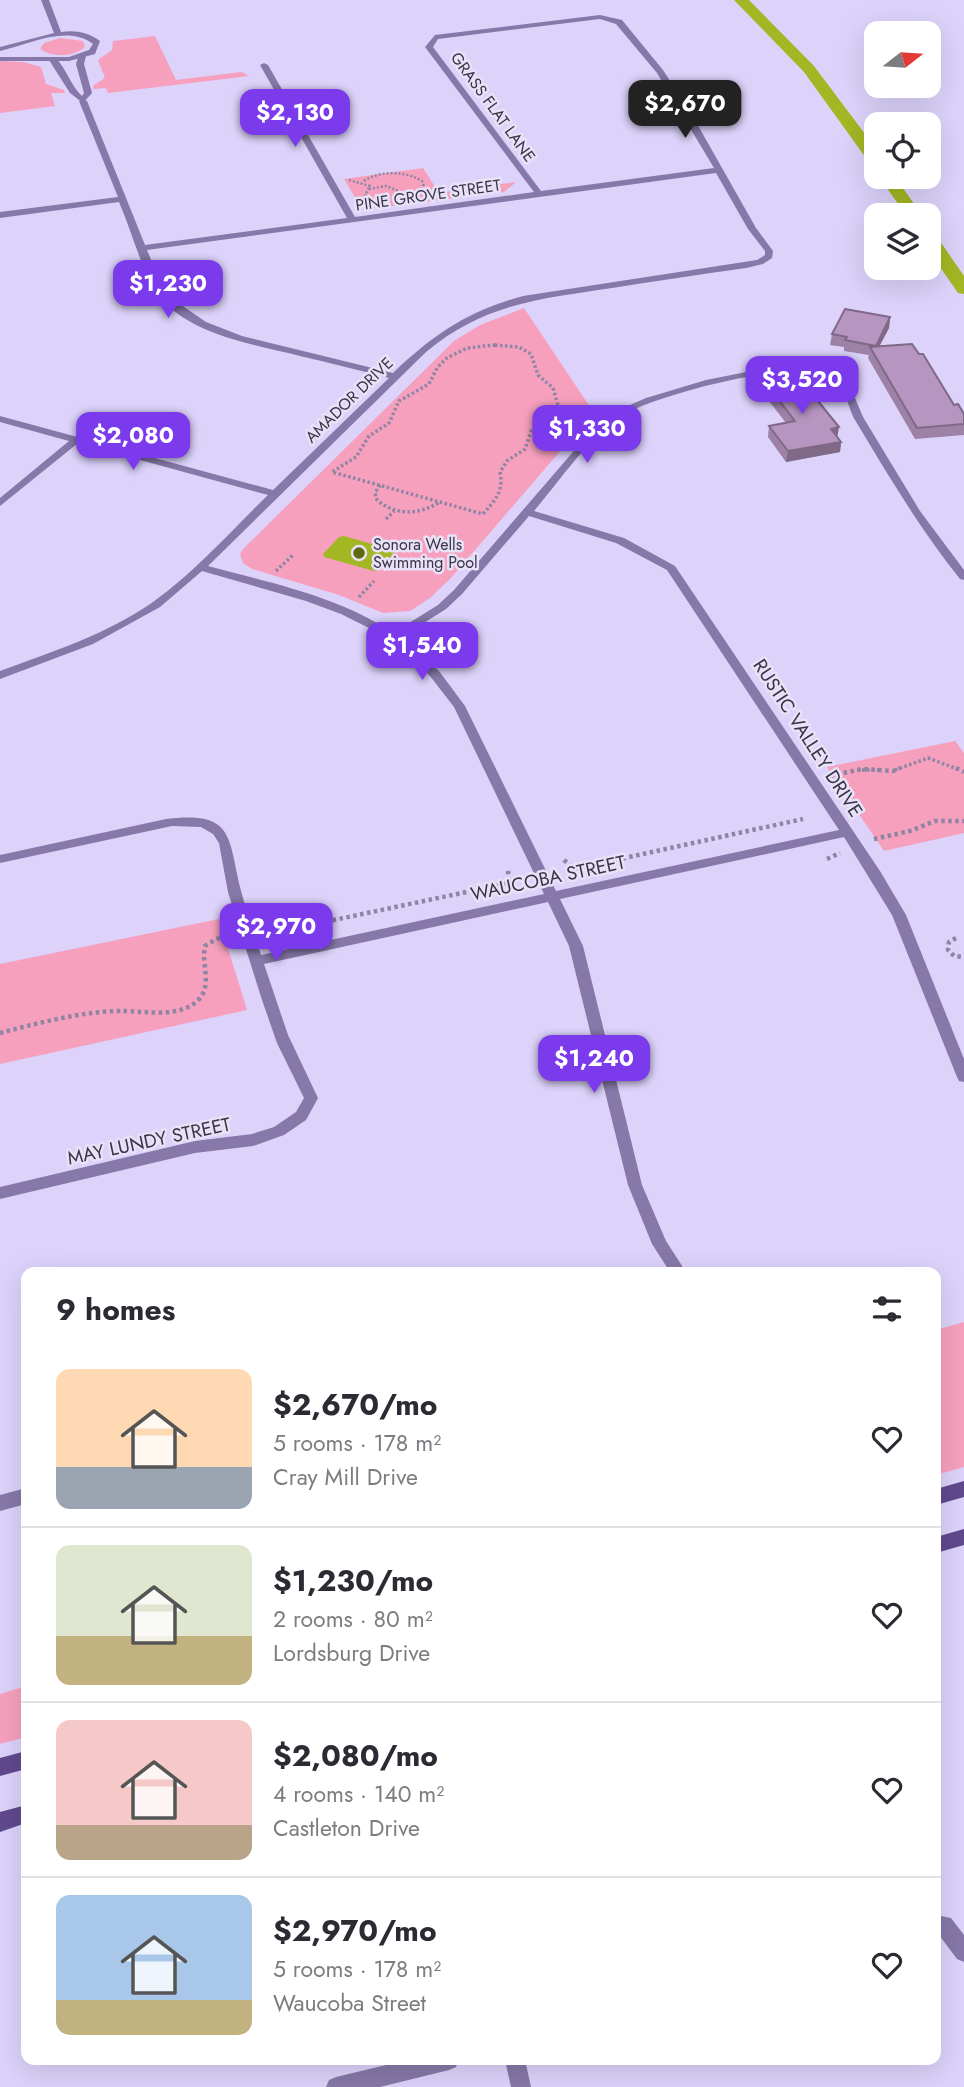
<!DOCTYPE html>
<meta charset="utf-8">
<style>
body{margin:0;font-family:Jost,sans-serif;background:#f7f7f7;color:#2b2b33;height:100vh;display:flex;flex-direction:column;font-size:26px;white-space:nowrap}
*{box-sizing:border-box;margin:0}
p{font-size:23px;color:#7c7c81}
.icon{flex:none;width:38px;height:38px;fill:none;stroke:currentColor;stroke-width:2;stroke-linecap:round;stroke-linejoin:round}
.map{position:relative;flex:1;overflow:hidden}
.panel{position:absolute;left:21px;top:1267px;width:920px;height:798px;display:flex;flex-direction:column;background:#fff;border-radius:14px;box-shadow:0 7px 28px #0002}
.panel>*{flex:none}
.needle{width:46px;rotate:73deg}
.tools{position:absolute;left:864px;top:21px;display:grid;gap:14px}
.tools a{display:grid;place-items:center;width:77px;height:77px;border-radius:14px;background:#fff;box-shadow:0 7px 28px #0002;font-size:35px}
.price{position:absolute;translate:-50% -60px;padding:0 16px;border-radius:14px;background:#7c3aed;color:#fff;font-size:23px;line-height:46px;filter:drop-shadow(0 2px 4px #0008)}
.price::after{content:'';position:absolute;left:50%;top:42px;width:21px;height:16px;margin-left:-10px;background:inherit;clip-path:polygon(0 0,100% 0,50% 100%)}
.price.current{background:#222;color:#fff}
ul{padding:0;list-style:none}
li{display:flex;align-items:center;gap:21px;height:175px;padding:0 35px}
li+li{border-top:2px solid #e1e1e2}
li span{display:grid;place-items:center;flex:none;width:196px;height:140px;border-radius:14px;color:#555}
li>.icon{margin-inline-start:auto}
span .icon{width:84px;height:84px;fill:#fffc;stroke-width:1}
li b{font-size:30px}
h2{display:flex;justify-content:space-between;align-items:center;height:84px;padding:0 35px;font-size:30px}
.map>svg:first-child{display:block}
.green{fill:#f6a0be}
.water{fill:#a3b623}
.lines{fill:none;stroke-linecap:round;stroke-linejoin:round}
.canal{fill:#a3b623;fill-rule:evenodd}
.path-far2{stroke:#8d85a3;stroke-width:2.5;stroke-dasharray:2 2;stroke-linecap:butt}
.path-far1{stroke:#8d85a3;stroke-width:3.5;stroke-dasharray:2.5 2.5;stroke-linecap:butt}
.path{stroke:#8d85a3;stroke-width:4.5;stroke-dasharray:3.5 3.5;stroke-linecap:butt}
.lane{fill:#8678a8;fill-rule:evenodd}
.street{fill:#8678a8;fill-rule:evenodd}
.secondary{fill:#60498d;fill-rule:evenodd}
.wall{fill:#9d81a6}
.shaded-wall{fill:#7f6987}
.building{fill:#b696c1;stroke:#7f6987;stroke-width:2}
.poi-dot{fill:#5e6910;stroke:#e7e2f7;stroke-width:2.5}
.labels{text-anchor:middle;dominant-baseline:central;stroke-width:5;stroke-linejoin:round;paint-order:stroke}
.far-street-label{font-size:16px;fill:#3a3448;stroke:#e7e2f7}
.far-poi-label{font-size:16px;fill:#3a3448;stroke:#e7e2f7;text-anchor:start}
.street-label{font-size:19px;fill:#3a3448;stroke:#e7e2f7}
</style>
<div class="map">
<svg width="964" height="2087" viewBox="0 0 964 2087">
<rect width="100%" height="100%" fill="#dcd2fa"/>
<g class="green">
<path d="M155,36l21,44 66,-8 7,4 -141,17 -2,-5 -13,1 1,-4 11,-7 -7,-18 14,-10 1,-9z"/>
<path d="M60,38l23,3 2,6c-12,10 -32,11 -45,2l4,-6z"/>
<path d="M0,61l23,1 18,5 5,17 18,6 1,3h-14l4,13 -55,7z"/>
<path d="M423,168l16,25 77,-11 -12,10 -127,16 -18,-4 -15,-25z"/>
<path d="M524,308l72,108 -21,18 -125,145 -20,19 -20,13 -27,2 -44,-18 -87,-26 -9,-6 -3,-9 3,-5 211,-208 26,-16z"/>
<path d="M955,741l9,12v80l-80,18 -57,-84z"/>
<path d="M219,919l28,91 -247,54v-100z"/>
<path d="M964,1322v145l-28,8v-145z"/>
<path d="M26,1686v51l-26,7v-50z"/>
</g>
<path class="water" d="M344,536l49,14 1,3 -15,17 -5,1 -50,-14 -1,-3 16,-17z"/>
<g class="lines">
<g class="canal">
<path d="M734,0h15l65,66 63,84v17l-6,-2 -67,-93z"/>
<path d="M879,177h16l27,38h-16z"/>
<path d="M929,233l6,1 29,42v18l-6,-1 -29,-42z"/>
</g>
<g class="path-far2">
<path d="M349,180l21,6 -5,9 8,6"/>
<path d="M364,181c17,-11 41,-10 58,0l4,12"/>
<path d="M369,189l17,-3 15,6 -2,5"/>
</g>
<g class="path-far1">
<path d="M495,345l24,2 12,7 7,21 15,13 5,17 -6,12 -21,14 -6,18 -18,12 -7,11c4,20 -5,28 -17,42l-151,-42 24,-15 13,-21 20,-13 10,-22 30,-17 8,-16 10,-10 20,-10z"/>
<path d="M380,485l-5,8 2,7c19,16 42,15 63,2"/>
<path d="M386,519l8,-8"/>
<path d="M276,571l18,-17"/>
<path d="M359,597l15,-16"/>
<path d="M857,770h23"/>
<path d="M895,770l33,-12 32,12"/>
</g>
<g class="path">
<path d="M956,768l8,4"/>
<path d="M830,776l32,-7 31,2 7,-3"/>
<path d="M874,839l36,-8 25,-10h29"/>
<path d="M827,859l13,-6"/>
<path d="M564,860l10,9 229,-50"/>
<path d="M277,921l5,10 227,-48 -1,-12"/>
<path d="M266,932l16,-1"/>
<path d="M956,938l-7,4 -1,8 6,6 10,1"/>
<path d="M0,1033c39,-10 82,-22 122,-22 23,0 61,8 78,-13 12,-15 1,-35 5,-52l11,-7 13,-3"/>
</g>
<path class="lane" d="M79,54l7,2 -2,8 8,29 -9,10 -13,-10 -21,-33 7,-2c11,12 15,28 26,38l2,-3 -8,-29z"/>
<g class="street">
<path d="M41,0h8l12,32c15,-2 26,0 39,9l-5,13 -26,7h-69v-4h69l20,-7 4,-6c-26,-20 -65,1 -93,7v-4l54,-14z"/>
<path d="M600,15l22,5 41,50 33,52 60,106 17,23 -1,7 -9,6 -17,4c-45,6 -89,13 -134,20 -72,11 -127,15 -186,64l-218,214c62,17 130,30 185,67l45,-28 16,-15 131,-152 31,-27 30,-13 60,-18 66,-13 30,-2 27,3 18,11 16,38 57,94 44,59v10l-4,-1c-40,-50 -72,-104 -105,-159 -6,-10 -11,-33 -16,-39 -28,-29 -188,15 -219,36 -34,24 -59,62 -86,94l90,27 51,28 205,305 26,44 58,144v23l-5,-1 -2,-4 -65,-162 -48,-78 -284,62 23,47 59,239 24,56 20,31h-16l-18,-28 -24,-59 -59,-239 -21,-44 -284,62 24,71 30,63 -12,22 -22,15 -31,11 -58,7 -195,46v-12l195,-46 57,-7 22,-7 22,-15 8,-14 -27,-55 -15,-43 -34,-108 -9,-49 -6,-9 -12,-7 -29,-1 -172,37v-8l166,-36c67,-8 62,16 74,68 6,23 14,46 21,68l283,-61 -90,-187 -24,-31 -27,-26 -30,-20 -32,-16 -35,-13 -104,-30 -42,36 -67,37 -93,35v-8c51,-19 108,-37 153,-69 42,-30 78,-71 115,-107l-190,-52 -78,63v-8l69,-57 -69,-19v-6l273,74 116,-112c-30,-8 -59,-15 -89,-22 -47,-12 -120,-22 -147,-69 -14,-26 -22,-57 -34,-85l-119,16v-6l118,-15 -39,-96 4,-2 4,2 58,144 202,-27 -87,-153 4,-2 4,2 87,152 179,-25 -109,-145 10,-12zM600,19l16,5 41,49 57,95 -173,23 -108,-144 5,-8zM716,173l32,56 17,22v4l-8,5 -234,36c-55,15 -89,38 -130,77l-151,-37 -36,-14 -32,-22 -12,-14 -15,-36zM529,516l87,27 51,27 172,260 -283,61 -91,-185 -26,-35 -39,-33 46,-29 16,-15z"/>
<path d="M26,1488v16l-26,7v-16z"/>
<path d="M936,1915l15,3 13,17v27l-7,-3 -18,-24h-3z"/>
<path d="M407,2060h52l-3,7 -7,3 -69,17h-54l3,-7 7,-3z"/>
<path d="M505,2060h20l6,27h-20z"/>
</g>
<g class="secondary">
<path d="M964,1481v16l-28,8v-16z"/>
<path d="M964,1529v16l-28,8v-16z"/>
<path d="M26,1751v18l-26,7v-18z"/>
<path d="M26,1805v18l-26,9v-20z"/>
</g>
</g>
<g class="wall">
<path d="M890,317l-1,11 -10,19 75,58 10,9v21l-49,4 -47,-81 1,-3 -25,-4v-4l-14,-2 2,-11z"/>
<path d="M764,381l75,46 -2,10 4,5 -1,10 -54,10 -18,-25 1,-11 17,-3 -24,-31z"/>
</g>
<g class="shaded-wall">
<path d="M890,317l-1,11 -15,28 2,-10z"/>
<path d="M839,427l-2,11 -6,-9z"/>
<path d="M841,442l-1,10 -54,10 2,-11z"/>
</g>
<g class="building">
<path d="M845,309l45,8 -14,29 -31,-6 2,-3 -15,-3z"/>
<path d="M912,344l7,10h4l31,51 4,-1 6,10v10l-47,4 -47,-81z"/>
<path d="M796,376l5,4 38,47 -8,2 10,13 -53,9 -19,-25 26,-5 -31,-40z"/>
</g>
<circle class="poi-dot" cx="359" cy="553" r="7"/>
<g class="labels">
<g class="far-street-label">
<text transform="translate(493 107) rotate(54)">GRASS FLAT LANE</text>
<text transform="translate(428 195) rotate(-8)">PINE GROVE STREET</text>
<text transform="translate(349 400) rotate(-44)">AMADOR DRIVE</text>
</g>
<g class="far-poi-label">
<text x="373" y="544">Sonora Wells<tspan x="373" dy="18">Swimming Pool</tspan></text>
</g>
<g class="street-label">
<text transform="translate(808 738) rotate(57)">RUSTIC VALLEY DRIVE</text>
<text transform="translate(548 878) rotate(-12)">WAUCOBA STREET</text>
<text transform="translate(149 1141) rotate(-12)">MAY LUNDY STREET</text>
</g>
</g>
</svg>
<div class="tools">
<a><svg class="needle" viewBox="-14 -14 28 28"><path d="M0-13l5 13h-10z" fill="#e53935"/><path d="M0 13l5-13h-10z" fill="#7c7c81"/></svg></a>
<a><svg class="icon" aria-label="locate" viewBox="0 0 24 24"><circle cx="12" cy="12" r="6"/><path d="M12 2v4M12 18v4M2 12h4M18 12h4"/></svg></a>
<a><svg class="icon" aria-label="layers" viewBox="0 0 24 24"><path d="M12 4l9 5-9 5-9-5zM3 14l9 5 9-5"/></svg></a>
</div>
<b class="price current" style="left:685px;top:140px">$2,670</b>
<b class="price" style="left:295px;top:149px">$2,130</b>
<b class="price" style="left:168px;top:320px">$1,230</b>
<b class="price" style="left:802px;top:416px">$3,520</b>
<b class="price" style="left:587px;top:465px">$1,330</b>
<b class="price" style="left:133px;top:472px">$2,080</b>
<b class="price" style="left:422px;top:682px">$1,540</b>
<b class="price" style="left:276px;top:963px">$2,970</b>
<b class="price" style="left:594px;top:1095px">$1,240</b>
<section class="panel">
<h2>9 homes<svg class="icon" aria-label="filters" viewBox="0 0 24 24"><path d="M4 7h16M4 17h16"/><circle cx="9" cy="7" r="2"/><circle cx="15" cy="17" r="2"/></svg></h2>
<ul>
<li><span style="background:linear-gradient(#ffd9b3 70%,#9aa5b1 0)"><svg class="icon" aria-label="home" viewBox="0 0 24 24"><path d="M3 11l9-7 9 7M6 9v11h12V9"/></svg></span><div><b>$2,670/mo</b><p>5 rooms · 178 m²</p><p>Cray Mill Drive</p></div><svg class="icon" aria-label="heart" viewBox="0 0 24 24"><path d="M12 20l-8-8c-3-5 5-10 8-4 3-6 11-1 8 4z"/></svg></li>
<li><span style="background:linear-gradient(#dfe7d0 65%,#c2b280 0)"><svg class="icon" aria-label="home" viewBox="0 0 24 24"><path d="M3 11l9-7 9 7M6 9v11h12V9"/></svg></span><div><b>$1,230/mo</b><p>2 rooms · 80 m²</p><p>Lordsburg Drive</p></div><svg class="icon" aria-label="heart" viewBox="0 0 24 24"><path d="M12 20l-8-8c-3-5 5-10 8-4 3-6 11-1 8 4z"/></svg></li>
<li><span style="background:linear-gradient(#f6c9c9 75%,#b9a48a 0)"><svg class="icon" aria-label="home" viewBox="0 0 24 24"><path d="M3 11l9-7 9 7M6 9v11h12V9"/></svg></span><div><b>$2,080/mo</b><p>4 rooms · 140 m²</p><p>Castleton Drive</p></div><svg class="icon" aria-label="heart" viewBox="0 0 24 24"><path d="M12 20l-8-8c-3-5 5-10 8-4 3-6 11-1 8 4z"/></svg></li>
<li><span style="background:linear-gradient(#a9c7e8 75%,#c2b280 0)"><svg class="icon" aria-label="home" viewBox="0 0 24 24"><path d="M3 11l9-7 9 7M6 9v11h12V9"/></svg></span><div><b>$2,970/mo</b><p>5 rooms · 178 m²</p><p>Waucoba Street</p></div><svg class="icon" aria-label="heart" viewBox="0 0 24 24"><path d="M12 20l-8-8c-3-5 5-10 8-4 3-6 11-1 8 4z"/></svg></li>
</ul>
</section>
</div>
